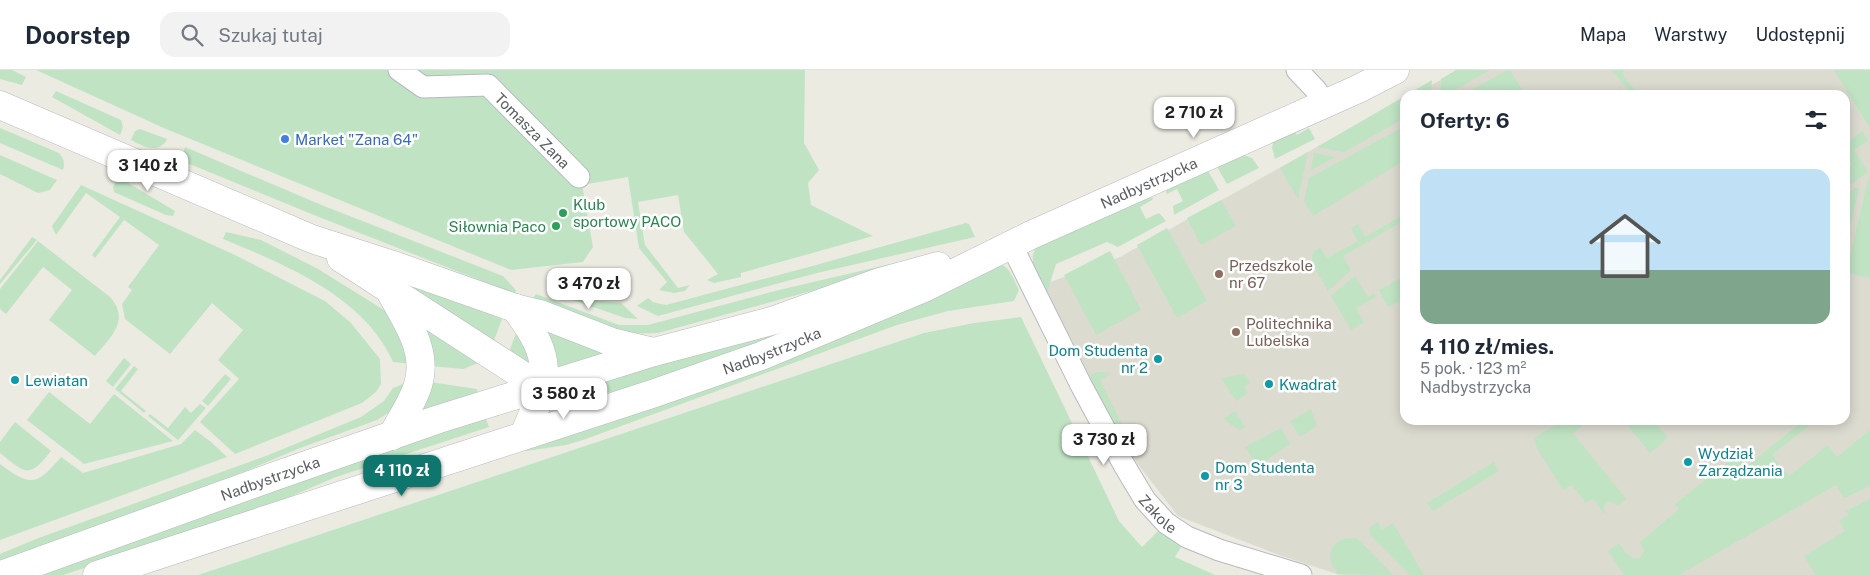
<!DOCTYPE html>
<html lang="pl">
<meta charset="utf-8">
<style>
body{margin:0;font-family:"Public Sans",sans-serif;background:#f2f2f3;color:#1f2937;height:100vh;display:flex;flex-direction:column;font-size:19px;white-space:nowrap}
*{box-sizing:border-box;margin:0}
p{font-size:16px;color:#747a83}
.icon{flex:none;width:28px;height:28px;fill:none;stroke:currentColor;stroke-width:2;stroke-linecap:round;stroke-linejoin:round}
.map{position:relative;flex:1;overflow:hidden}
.sheet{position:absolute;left:1400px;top:20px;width:450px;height:335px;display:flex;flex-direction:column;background:#fff;border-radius:15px;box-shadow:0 2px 12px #0003}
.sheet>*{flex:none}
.price{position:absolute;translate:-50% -42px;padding:0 11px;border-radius:10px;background:#fff;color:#222;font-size:16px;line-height:32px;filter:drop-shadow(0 1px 2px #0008)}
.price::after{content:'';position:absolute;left:50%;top:30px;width:15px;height:11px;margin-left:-8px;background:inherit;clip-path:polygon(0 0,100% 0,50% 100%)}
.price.current{background:#0f766e;color:#fff}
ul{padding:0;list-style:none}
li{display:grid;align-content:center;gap:10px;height:265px;padding:0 20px}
li span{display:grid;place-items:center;height:155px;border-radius:15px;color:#555}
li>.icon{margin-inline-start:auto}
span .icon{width:90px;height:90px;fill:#fffc;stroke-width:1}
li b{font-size:21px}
h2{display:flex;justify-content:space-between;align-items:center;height:60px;padding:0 20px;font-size:21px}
header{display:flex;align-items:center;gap:30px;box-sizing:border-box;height:70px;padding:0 25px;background:#fff;border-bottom:1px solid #e0e1e3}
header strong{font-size:24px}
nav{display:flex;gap:28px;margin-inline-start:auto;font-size:18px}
.search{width:350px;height:45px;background:#f2f2f3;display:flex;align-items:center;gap:12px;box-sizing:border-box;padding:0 18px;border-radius:15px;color:#747a83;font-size:19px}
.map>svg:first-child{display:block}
.education{fill:#dcdbd0}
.green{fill:#c0e3c4}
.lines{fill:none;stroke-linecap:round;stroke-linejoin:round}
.street-casing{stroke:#b7b9be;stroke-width:23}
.secondary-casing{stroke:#b8bac0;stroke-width:29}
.street{stroke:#fff;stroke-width:21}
.secondary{stroke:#fff;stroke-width:28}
.shop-dot{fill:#3f7fe0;stroke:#fff;stroke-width:2}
.leisure-dot{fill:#2e9e5b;stroke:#fff;stroke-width:2}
.education-dot{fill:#8d6e63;stroke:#fff;stroke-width:2}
.culture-dot{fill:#0f9aa8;stroke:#fff;stroke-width:2}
.labels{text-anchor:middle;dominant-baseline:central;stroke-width:5;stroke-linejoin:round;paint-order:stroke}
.street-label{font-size:15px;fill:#5a5d62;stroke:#fff}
.shop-label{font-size:15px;fill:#366cbe;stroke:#fff;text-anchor:start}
.leisure-label{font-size:15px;fill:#27864d;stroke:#fff;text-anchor:start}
.education-label{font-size:15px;fill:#785e54;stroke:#fff;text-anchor:start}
.culture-label{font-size:15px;fill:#0d838f;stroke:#fff;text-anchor:start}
</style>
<header>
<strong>Doorstep</strong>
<div class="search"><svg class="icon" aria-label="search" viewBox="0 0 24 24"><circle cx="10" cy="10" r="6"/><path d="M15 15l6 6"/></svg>Szukaj tutaj</div>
<nav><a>Mapa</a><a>Warstwy</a><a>Udostępnij</a></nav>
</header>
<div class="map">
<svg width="1870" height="505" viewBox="0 0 1870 505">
<rect width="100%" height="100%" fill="#ecebe2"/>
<path class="education" d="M1458,0h412v505h-530l-61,-20 -101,-39 -58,-75 -78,-156 78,-28 204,-114 81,-43v320h440v-325h-431z"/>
<g class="green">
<path d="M0,0h12l14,7 -4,8 -22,-6z"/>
<path d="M36,0h769l-1,73 15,27 -11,13 3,22 62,31 -132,37v4l-27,6 -7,-3 11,-6 -34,-42 -6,-37 -40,7 7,43 33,43 12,-3 -5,6 -11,2 -15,-3 8,-8 -28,-34 -11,-71 -46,8 11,62 -10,15 -72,8 -345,-141z"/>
<path d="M1456,0h34l-44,25h-6l1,-16z"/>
<path d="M1508,0h2l15,25h-63z"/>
<path d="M1612,0h11l1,7 15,18h-7z"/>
<path d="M1834,0h36v58z"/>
<path d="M1432,10l-1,15h-24z"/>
<path d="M56,21l65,29 2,7 -3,8 -68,-38z"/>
<path d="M1405,26v22l-61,34 -27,-5z"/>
<path d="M1405,56v34l-92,56 -9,-15 5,-23z"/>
<path d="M0,58l59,25c5,6 6,10 4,17l-63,-27z"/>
<path d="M1293,58l4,7 12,-7 6,11 -40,20 -3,-11 2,-9z"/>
<path d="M140,59l27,10c-8,16 -25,7 -36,1l4,-9z"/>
<path d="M1862,61l6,9 -14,10 14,22 -23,16v-18l7,-5c-12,-17 -4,-23 10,-34z"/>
<path d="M185,77l134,57 184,72 13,14 -1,4 -191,-75 -137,-56 -4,-9z"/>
<path d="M1308,82l-10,47 -18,-31z"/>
<path d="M1314,83l22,4 -25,13z"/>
<path d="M0,85l57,25 -7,10 -12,3 -38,-19z"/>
<path d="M1244,85l8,3 7,10 -32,16 -11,-19z"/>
<path d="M1208,101l11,19 -45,25 -1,-9 10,-5 -6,-12 -10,5 -1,-2 1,-5z"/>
<path d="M118,107l57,34 -2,5 -7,-1 -52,-23 -1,-5z"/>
<path d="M1870,108v100l-24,-5 22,-93z"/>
<path d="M81,115l154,70 90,46 26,22 29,36 1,25 -5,8 -14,11 -127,51 -35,-32 39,-43 -21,-19 25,-30 -31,-27 -42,51 -45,-35 -3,-15 10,-14 -4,-3 31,-42 -35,-25 -29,38 -3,-3 28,-38 -34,-24 -30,42 -4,-9z"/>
<path d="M1857,117l2,2 -14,60v-54z"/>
<path d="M1145,126l8,2 -1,2 -12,7 6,12 13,-6 7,8 -48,26 -11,-5 -51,22 -9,29c-6,-13 -22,-33 -10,-46z"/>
<path d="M1221,130l15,26 -35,19 -14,-27z"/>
<path d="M1405,144v6l-62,36 8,14 -23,21 -16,-28c-1,-8 1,-12 8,-16l7,11 31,-17 -7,-13 7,-4 7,13z"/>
<path d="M966,153l3,1 6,13 -158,36 -159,43 -21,-10 11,-8 5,4 13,3 150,-40z"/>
<path d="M1167,158l40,73 -30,17 -40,-73z"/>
<path d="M226,162l35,8 57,29 66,41 8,6 19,48 -18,-2c-28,-65 -109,-98 -170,-123z"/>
<path d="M32,167l5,3 -37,44v-4z"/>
<path d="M38,171l72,56c21,23 0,41 -15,59l-46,-36 23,-30 -29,-23 -37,47 -6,-5v-20z"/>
<path d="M1110,181l31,59 -45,25 -32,-60z"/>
<path d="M929,185l-8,6 -263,72 -36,1 -90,-34 4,-6 83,31h29l135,-36z"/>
<path d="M368,193l134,56 -9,24z"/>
<path d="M998,194c12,1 16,17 21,26l-5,11 -66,10 -51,14 -314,115 -17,5 -39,6 -5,-2z"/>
<path d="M596,201l6,6 1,5 -6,6 -30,-3 -15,-4 16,-9z"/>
<path d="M1355,206l13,21 6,-3 2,3 -20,11 8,14 -13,8 -20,-34z"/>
<path d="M1405,206v22l-17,9 -9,-17z"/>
<path d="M567,228l54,5 17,16 -13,-1z"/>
<path d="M1021,247l98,204 23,26 24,-24 21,14 -12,20 40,18h-1017l726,-242 50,-10z"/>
<path d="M535,249l81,32 -60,19z"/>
<path d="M800,253l1,4 -175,64 -27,2 -25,-5z"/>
<path d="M426,257l55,35 -18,7 -32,-3 -8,-37z"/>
<path d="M518,258l14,38 -23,-14z"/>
<path d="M124,288l7,6 -18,23 -7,-6z"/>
<path d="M134,296l4,3 -17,22 25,20 -2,2 -29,-24z"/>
<path d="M1097,302h10l3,2 -10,6 30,60 11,-6 1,7 -4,6 -12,-2 -6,-4 -30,-61 1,-5z"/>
<path d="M225,304l6,5 -23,27 -6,-5z"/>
<path d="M1244,304l6,9 -6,4 4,6 -12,8 -15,-23z"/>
<path d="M408,312l-9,21 -9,9 -13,8 -77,28 -106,45 -194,72v-11l36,-15 230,-83 95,-39 23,-16 9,-13z"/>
<path d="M430,312l47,7 1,4 -59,19z"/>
<path d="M49,322l41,32 24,-30 59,47 -89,23 -57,-44z"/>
<path d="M200,334l6,4 -28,32 -30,-24 2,-2 18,14 17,-21 6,6z"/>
<path d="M1311,339l6,17 -17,11 -10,-16z"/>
<path d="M1235,341l10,16 -5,3 -9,-5 -7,-7z"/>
<path d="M485,346l4,11 -153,50 -79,34 -194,64h-32z"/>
<path d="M1563,350h26l-16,13 53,66 -8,6 -9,-4 -5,4 1,10 -12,-16 -7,4 -14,-18 -9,5 -26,-42 -3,-10z"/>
<path d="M1623,350h30l15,18 -18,15z"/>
<path d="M1804,350h12l-44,35 17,21 39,-31 9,12 33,-27v56l-26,12 -8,-13 -157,90h-55l-16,-24 11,-8c6,8 10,17 21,15l4,-7 -4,-9 39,-33 -4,-5 62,-49 10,11z"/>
<path d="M15,352l36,29c-22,28 -25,23 -51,2v-11z"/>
<path d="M1281,358l9,16 -28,19 -6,1 -11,-17z"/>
<path d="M195,360l16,12 16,15 -227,83v-76c31,23 36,22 61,-7l22,16 98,-29z"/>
<path d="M1494,392l5,9 -66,40 -6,-8z"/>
<path d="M1870,429v76h-54l-12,-19 41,-25 -6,-11 10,-5 -3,-4z"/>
<path d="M1378,452l4,8 11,-7 31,52h-14l-40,-40 -1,-7z"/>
<path d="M1346,468l12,1 35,36 -55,-1c-12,-13 -11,-30 8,-36z"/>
</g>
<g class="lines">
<g class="street-casing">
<g id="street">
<path id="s1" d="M399,0l24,17 65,-2 91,92"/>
<path d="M1297,0l19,20 9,14"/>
<path id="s2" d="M1011,174l70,141 43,80 21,35 21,23 21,14 32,13 82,25"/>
</g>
</g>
<g class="secondary-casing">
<g id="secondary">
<path d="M0,35l312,134 81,26 122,43 25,6 72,28 42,10"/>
<path d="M341,188l201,130 11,4"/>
<path d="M390,221c16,30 40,61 27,97 -6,17 -17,33 -25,48"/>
<path d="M515,238c40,52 34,70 9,127"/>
<path id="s3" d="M1,505l277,-100 161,-56 215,-67 121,-32 105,-38 58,-16"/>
<path id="s4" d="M97,505l558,-182 106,-37 165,-69 105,-52 327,-146 37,-19"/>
</g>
</g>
<use href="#street" class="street"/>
<use href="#secondary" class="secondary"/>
</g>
<circle class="shop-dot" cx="285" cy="69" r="5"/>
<g class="leisure-dot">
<circle cx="563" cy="143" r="5"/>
<circle cx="556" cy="156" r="5"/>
</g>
<g class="education-dot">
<circle cx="1219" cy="204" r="5"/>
<circle cx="1236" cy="262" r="5"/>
</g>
<g class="culture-dot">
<circle cx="1158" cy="289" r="5"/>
<circle cx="15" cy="310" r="5"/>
<circle cx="1269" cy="314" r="5"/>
<circle cx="1688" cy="392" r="5"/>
<circle cx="1205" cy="406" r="5"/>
</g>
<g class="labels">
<g class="street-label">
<text stroke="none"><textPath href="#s1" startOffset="158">Tomasza Zana</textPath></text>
<text stroke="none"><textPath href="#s4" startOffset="1124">Nadbystrzycka</textPath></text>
<text stroke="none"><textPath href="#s4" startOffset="711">Nadbystrzycka</textPath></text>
<text stroke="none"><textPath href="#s3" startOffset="286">Nadbystrzycka</textPath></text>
<text stroke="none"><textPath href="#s2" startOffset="308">Zakole</textPath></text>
</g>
<g class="shop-label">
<text x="295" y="69">Market "Zana 64"</text>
</g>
<g class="leisure-label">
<text x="573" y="134">Klub<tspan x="573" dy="17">sportowy PACO</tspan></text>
<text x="546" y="156" text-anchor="end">Siłownia Paco</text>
</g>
<g class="education-label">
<text x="1229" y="195">Przedszkole<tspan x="1229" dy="17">nr 67</tspan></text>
<text x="1246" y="253">Politechnika<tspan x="1246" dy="17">Lubelska</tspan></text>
</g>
<g class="culture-label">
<text x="1148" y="280" text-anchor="end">Dom Studenta<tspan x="1148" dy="17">nr 2</tspan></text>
<text x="25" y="310">Lewiatan</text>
<text x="1279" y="314">Kwadrat</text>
<text x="1698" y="383">Wydział<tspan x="1698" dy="17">Zarządzania</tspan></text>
<text x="1215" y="397">Dom Studenta<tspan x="1215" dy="17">nr 3</tspan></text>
</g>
</g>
</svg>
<b class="price" style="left:1194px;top:69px">2 710 zł</b>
<b class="price" style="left:148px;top:122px">3 140 zł</b>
<b class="price" style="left:589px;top:240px">3 470 zł</b>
<b class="price" style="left:564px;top:350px">3 580 zł</b>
<b class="price" style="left:1104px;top:396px">3 730 zł</b>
<b class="price current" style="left:402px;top:427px">4 110 zł</b>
<section class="sheet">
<h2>Oferty: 6<svg class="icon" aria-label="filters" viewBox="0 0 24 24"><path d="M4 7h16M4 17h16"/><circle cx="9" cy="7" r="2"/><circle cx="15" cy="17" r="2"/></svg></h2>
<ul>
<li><span style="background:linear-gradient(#bfe0f5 65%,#7fa58c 0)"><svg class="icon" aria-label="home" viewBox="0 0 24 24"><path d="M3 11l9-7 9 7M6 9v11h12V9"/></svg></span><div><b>4 110 zł/mies.</b><p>5 pok. · 123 m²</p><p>Nadbystrzycka</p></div></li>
</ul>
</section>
</div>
